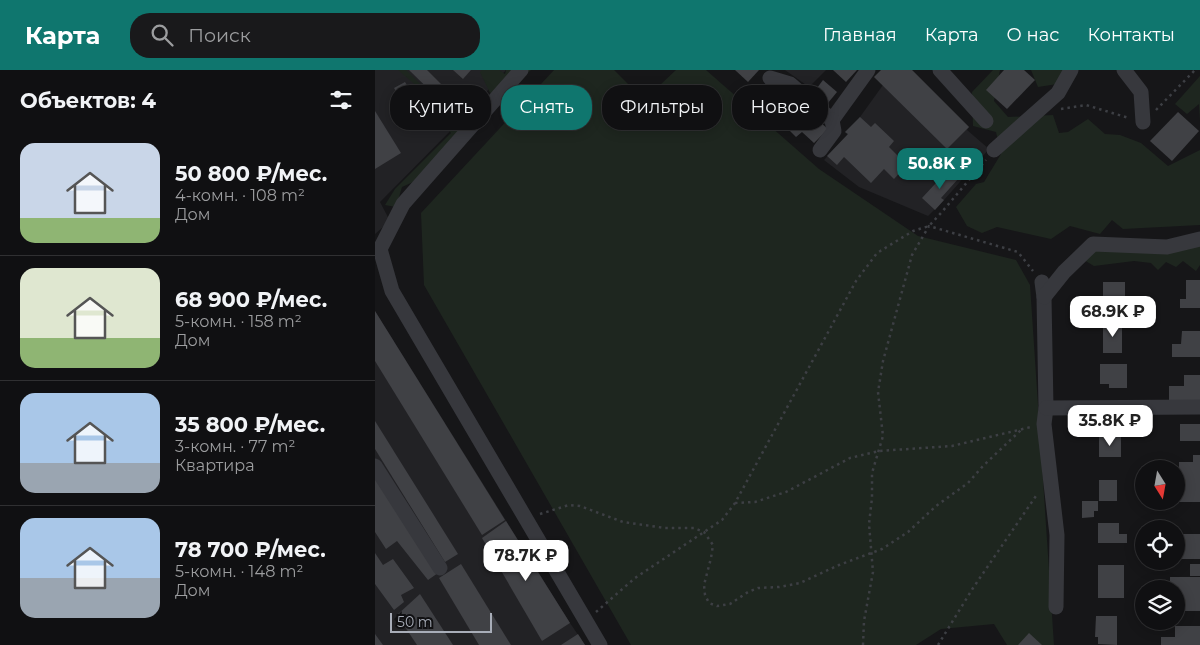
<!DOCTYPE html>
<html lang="ru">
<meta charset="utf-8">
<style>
body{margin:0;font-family:Montserrat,sans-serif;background:#19191b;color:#f1f3f6;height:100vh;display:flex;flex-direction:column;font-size:19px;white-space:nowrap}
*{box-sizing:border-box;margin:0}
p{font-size:16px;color:#9c9d9f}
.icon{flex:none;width:28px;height:28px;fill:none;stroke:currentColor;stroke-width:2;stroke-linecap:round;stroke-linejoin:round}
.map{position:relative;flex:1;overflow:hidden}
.side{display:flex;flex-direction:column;background:#101012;width:375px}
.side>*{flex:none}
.hud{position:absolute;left:15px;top:15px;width:475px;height:45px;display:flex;gap:10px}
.needle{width:32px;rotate:169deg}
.controls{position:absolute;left:760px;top:390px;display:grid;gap:10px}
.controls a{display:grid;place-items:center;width:50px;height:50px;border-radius:50%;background:#101012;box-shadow:0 2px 12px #0003,0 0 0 1px #303032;font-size:25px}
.scale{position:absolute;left:15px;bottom:12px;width:102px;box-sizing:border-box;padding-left:5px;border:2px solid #a8adb8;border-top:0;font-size:14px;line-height:18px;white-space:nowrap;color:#a8adb8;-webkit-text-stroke:4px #111113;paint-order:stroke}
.price{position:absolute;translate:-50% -42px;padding:0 11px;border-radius:10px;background:#fff;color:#222;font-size:16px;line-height:32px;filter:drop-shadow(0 1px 2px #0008)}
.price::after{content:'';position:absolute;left:50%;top:30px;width:15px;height:11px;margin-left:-8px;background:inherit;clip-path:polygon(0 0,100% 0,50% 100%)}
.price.on{background:#0f766e;color:#fff}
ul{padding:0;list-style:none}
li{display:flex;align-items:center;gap:15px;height:125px;padding:0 20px}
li+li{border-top:1px solid #303032}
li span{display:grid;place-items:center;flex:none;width:140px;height:100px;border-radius:15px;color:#555}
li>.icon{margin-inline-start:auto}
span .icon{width:60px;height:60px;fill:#fffc;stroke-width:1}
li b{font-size:21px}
h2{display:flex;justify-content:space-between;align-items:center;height:60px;padding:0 20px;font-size:21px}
.chip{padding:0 18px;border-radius:20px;background:#101012;box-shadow:0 2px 12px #0003,0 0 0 1px #303032;font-size:18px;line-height:45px}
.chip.on{background:#0f766e;color:#fff}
header{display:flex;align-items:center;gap:30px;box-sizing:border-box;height:70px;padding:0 25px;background:#0f766e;color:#fff}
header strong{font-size:24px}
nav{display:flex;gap:28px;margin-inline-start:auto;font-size:18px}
.search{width:350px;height:45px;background:#19191b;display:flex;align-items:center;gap:12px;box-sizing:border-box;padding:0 18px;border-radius:20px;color:#9c9d9f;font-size:19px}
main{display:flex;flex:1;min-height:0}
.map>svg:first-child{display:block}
.built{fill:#222225}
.green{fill:#1e261f}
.building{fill:#404145}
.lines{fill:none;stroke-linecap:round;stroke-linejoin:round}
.path{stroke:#3d3f44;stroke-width:2.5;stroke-dasharray:2.5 4;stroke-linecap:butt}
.minor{stroke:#37383d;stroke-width:15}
</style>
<header>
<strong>Карта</strong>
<div class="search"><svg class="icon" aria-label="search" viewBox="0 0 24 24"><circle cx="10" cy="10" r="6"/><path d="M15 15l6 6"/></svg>Поиск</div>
<nav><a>Главная</a><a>Карта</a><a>О нас</a><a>Контакты</a></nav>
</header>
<main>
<section class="side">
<h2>Объектов: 4<svg class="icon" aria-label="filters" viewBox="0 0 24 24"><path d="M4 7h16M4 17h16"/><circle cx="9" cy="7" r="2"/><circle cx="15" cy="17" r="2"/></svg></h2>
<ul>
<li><span style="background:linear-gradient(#c9d6e8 75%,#8fb573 0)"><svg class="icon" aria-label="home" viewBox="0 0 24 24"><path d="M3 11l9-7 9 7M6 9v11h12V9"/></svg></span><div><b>50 800 ₽/мес.</b><p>4-комн. · 108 m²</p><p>Дом</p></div></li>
<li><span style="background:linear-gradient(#dfe7d0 70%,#8fb573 0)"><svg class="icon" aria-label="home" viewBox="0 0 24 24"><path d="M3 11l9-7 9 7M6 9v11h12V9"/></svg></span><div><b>68 900 ₽/мес.</b><p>5-комн. · 158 m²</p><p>Дом</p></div></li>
<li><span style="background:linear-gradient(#a9c7e8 70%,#9aa5b1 0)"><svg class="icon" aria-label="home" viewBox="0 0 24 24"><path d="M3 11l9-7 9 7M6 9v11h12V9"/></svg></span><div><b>35 800 ₽/мес.</b><p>3-комн. · 77 m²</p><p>Квартира</p></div></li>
<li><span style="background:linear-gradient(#a9c7e8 60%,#9aa5b1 0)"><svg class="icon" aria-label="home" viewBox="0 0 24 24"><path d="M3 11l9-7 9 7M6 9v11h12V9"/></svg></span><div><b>78 700 ₽/мес.</b><p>5-комн. · 148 m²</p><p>Дом</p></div></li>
</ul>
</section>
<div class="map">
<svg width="825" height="575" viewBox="0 0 825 575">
<rect width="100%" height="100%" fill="#161618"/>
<g class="built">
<path d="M0,0h131l-45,50 -81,82 10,19 -15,13z"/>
<path d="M410,0h41l-17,17z"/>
<path d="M537,0l57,57 -2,3 22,19 -45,51 -16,16 -69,-29 -35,-27 24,-25 -3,-3 15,-15 23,-32z"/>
<path d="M0,241l195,312 15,22h-210z"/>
</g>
<g class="green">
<path d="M23,0h8l47,46 24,-3 -55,65 -20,9 -6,20 -11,-2 10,-16 56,-56 -19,-22 -5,-16z"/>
<path d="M107,0h17l6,4 1,-4h25l-25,22 -16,1 -10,-21z"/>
<path d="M179,0h60l30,30 32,-30h30l113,99 99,67 98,24 14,25 24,360h-47l-13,-21 -53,5 -25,16h-285l-207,-360 -3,-72z"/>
<path d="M618,0h7l-6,31 14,16 45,-2 6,18 9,-1 20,-13 17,15 15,1 21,8 27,23 32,-16v75l-77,4 -11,-9 -12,14 -30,-8 -19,13 -54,-12 -15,6 -15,-7 -11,-19 20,-23 8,-2 17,-28 -5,-22 -23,-6 -1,-34z"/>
<path d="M656,0h37l-4,13 -26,4z"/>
<path d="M825,6v45l-1,-17 -12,10 -12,-10z"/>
<path d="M825,172v23l-4,6 -13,-10 -7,6 -10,-5 -8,8 -7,-7 -17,-2 -40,5 -10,-6 11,-10z"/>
</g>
<g class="building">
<path d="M34,0h18l34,34 -9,8z"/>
<path d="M78,0h18l-8,9z"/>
<path d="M360,0h24l-11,12z"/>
<path d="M458,0h24l-11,12z"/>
<path d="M506,0h31l57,57 -22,22 -73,-72z"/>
<path d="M629,0h20l11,10 -28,29 -21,-19z"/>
<path d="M448,10l14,12 -9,11 -14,-11z"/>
<path d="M399,11l45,45 2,-3 7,6 -14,14 -12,-11 -6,5 -39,-39z"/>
<path d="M30,12l19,30 -11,7 -19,-31z"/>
<path d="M0,41l26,42 -26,16z"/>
<path d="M803,42l21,19 -27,30 -22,-20z"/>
<path d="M485,47l11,10 4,-4 19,18 -5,6 18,18 -13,14 -10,-10 -13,14 -27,-26 -7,8 -10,-9 21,-22 -3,-2z"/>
<path d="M573,100l10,9 -17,19 3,2 -9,10 -13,-12z"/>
<path d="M811,210h14v28h-20v-9h6z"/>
<rect x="728" y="212" width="22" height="25"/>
<path d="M0,241l130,209 -23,15 -107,-174z"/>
<rect x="728" y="254" width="19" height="29"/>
<path d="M807,261h18v26h-28v-13h9z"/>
<path d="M725,294h27v24h-18v-4h-9z"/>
<path d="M809,305h16v28l-31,-1v-16h15z"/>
<path d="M0,351l83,133 -13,8 -70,-113z"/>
<rect x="805" y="354" width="20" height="17"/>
<rect x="724" y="366" width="22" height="21"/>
<path d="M818,385h7v47h-21v-40h14z"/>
<path d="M0,405l63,98 -10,7 -31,-39 -11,8 -11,-17z"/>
<rect x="724" y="410" width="18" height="21"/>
<path d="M707,431h16v10h-4v6l-12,1z"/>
<path d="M131,451l64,102 -28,18 -60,-103z"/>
<path d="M723,453h21v11h8v9h-29z"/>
<path d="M808,464h17v25h-24v-13h7z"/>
<path d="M0,483l8,12 10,-6 21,29 -13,7 3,7 -10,8 -19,-26z"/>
<path d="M86,494l50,81h-32l-40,-67z"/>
<rect x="815" y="494" width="10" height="12"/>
<rect x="723" y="495" width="26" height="33"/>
<path d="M795,507h30v34h-24v-22h-6z"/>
<path d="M45,524l33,51h-36l-20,-30z"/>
<path d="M721,546h21v29l-19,-1v-7h-3z"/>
<path d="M800,556h25v19h-39v-8h14z"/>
<path d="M654,563l13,12h-24z"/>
<path d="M0,564l8,11h-8z"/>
<path d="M203,564l7,11h-24z"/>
</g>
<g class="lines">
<g class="path">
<path d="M686,39l25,-4 43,13"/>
<path d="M781,40l39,-40"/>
<path d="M360,433l20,-1 31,-10 64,-34 29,-7 73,-5 79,-19"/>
<path d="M165,444l29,-9 11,1 43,16 42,6h29l10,4 9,13 -2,13 -7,27 1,10 4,8 8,3 13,-2 18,-12 10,-4 21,-1 21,-4 39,-18 43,-16 26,-17 28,-26 32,-23 15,-17 39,-37"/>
<path d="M221,542l39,-34 87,-58 13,-17 121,-222 21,-28 36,-22 16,-5 12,-13 45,-53"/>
<path d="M488,575l1,-24 9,-49 -4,-48 3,-26v-25l11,-37 -5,-44 5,-31 29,-106 17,-29 89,26 15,19"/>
<path d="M563,575l35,-57 65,-95"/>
</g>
<g class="minor">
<path d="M146,0l-118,134 -23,45 12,42 208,354"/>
<path d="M565,0l46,51"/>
<path d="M749,0l17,22 2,30"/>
<path d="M395,8l20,6 42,36 36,-50"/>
<path d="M445,80l14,-19 -2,-11"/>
<path d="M619,80l64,-57 13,-23"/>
<path d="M667,212l2,15 2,111 -2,16 13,111 -1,72"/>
<path d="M669,227l20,-25 29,-28 74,3 33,-8"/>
<path d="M671,338l154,-1"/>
<path d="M0,396l65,102"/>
</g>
</g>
</svg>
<div class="controls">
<a><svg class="needle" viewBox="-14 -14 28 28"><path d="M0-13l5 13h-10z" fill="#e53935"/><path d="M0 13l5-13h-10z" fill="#9c9d9f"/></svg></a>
<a><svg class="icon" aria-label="locate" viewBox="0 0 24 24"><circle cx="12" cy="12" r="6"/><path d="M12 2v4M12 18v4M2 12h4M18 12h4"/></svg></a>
<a><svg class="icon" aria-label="layers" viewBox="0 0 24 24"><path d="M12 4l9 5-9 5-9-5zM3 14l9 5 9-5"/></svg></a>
</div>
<div class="scale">50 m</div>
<b class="price on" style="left:565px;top:120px">50.8K ₽</b>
<b class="price" style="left:738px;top:268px">68.9K ₽</b>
<b class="price" style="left:735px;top:377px">35.8K ₽</b>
<b class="price" style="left:151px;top:512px">78.7K ₽</b>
<div class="hud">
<a class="chip">Купить</a>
<a class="chip on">Снять</a>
<a class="chip">Фильтры</a>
<a class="chip">Новое</a>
</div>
</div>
</main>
